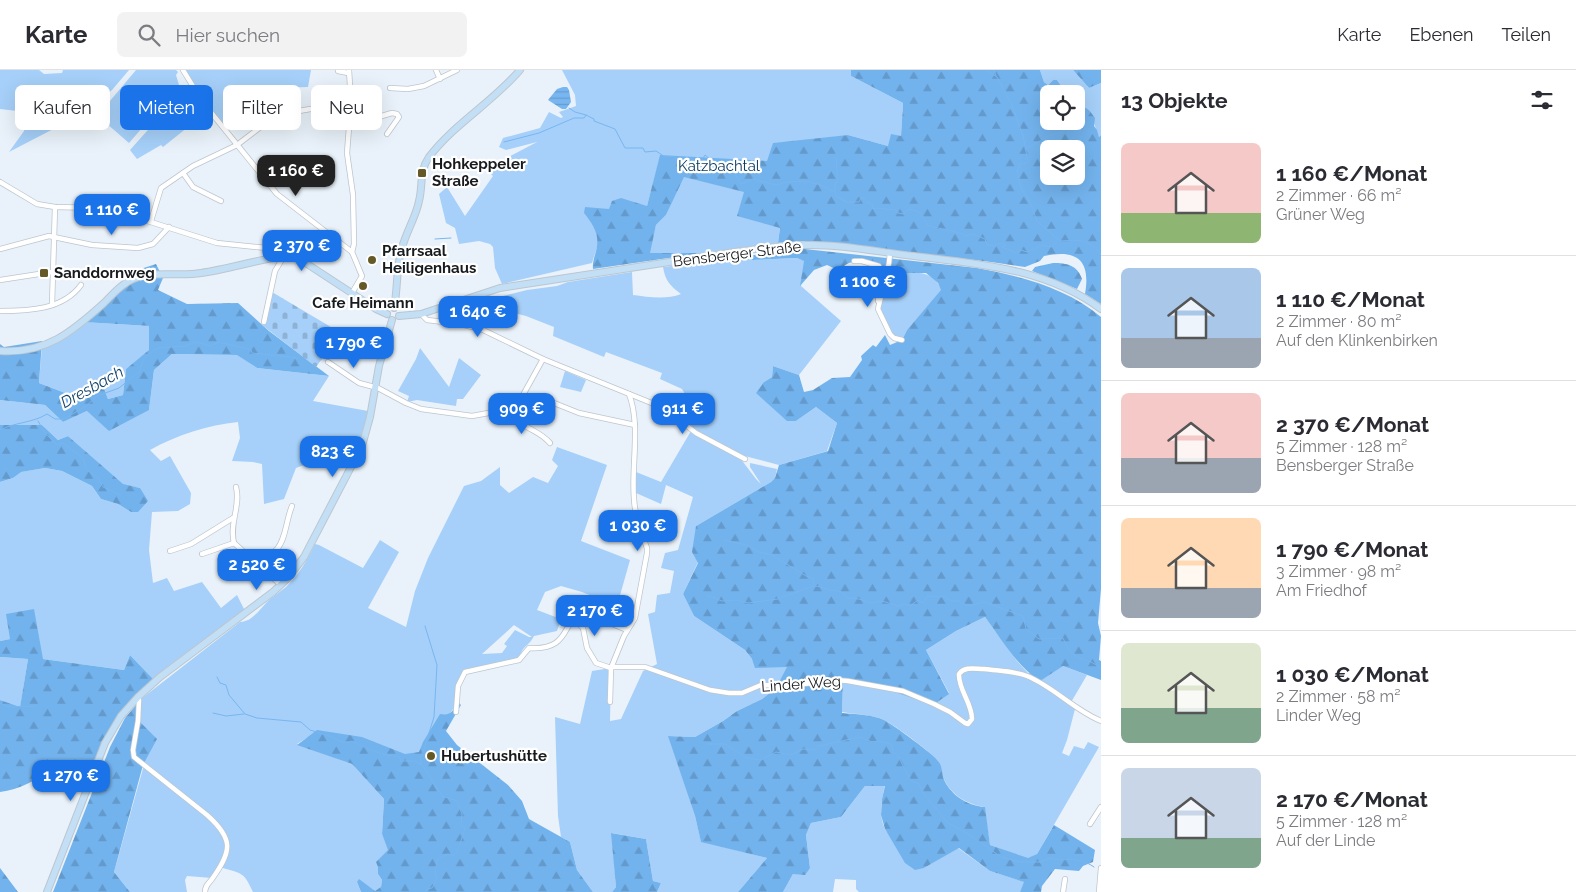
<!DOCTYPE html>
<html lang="de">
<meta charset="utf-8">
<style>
body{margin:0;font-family:Raleway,sans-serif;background:#f2f2f3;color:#2b2b33;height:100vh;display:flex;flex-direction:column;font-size:19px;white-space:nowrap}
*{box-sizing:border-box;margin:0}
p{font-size:16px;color:#7c7c81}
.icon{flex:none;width:28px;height:28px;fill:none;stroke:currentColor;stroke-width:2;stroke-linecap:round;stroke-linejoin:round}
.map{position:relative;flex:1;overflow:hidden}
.details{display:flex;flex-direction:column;background:#fff;width:475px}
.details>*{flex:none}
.hud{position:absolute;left:15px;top:15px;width:475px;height:45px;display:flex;gap:10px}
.controls{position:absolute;left:1040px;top:15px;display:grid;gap:10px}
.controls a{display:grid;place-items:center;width:45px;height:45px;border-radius:8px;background:#fff;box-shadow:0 5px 20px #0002;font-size:25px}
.price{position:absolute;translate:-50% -42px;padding:0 11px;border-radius:10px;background:#1a73e8;color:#fff;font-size:16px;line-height:32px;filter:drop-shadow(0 1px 2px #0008)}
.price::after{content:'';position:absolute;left:50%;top:30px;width:15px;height:11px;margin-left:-8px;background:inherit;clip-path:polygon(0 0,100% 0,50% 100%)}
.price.on{background:#222;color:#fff}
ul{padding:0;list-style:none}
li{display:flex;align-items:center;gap:15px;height:125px;padding:0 20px}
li+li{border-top:1px solid #e1e1e2}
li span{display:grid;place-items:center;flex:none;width:140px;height:100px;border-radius:8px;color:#555}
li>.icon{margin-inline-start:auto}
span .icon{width:60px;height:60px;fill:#fffc;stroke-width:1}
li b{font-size:21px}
h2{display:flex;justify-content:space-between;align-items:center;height:60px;padding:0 20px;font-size:21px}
.pill{padding:0 18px;border-radius:8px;background:#fff;box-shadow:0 5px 20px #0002;font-size:18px;line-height:45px}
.pill.on{background:#1a73e8;color:#fff}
header{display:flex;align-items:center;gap:30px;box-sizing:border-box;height:70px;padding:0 25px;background:#fff;border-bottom:1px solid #e1e1e2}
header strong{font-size:24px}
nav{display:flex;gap:28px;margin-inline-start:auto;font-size:18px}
.search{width:350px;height:45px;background:#f2f2f3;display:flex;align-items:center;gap:12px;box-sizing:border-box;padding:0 18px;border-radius:8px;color:#7c7c81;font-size:19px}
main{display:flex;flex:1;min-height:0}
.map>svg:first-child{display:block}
.green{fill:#a6d0f9;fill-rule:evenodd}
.forest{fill:url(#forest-firs);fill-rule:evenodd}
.cemetery{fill:url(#cemetery-stones)}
.water{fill:url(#water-rules)}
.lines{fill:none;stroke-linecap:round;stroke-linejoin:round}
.stream{stroke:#77b6f1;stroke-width:1}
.street-casing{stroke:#bdc6ce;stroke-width:6}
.secondary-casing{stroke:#bdc6ce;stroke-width:8}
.street{stroke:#fff;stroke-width:4.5}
.secondary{stroke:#c2dff6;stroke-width:6}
.poi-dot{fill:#655a27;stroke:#fff;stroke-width:2}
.labels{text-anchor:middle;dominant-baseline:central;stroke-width:4.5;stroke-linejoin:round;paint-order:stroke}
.poi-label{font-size:15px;font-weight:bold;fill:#181b1e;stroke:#fff;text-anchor:start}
.park-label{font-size:15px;fill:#06385d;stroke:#fff}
.street-label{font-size:15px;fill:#181b1e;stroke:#fff}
.water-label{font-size:16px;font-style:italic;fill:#15446a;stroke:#fff}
</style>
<header>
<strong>Karte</strong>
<div class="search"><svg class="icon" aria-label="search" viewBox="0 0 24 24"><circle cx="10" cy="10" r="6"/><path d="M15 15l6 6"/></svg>Hier suchen</div>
<nav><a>Karte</a><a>Ebenen</a><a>Teilen</a></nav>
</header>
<main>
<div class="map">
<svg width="1101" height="822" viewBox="0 0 1101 822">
<defs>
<pattern id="forest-firs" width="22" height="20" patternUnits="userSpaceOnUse" patternTransform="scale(1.25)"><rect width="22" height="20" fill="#73b3ed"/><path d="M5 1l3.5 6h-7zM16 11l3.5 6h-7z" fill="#6399cb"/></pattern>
<pattern id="cemetery-stones" width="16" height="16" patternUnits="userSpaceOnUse" patternTransform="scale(1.25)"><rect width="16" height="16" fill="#a6d0f9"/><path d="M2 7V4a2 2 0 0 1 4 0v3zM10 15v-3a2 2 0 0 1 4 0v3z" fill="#8eb2d5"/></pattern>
<pattern id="water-rules" width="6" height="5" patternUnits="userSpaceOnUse" patternTransform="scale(1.25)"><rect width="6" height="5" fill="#77b6f1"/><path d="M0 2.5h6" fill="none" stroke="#669cce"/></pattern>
</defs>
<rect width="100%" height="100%" fill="#e9f2fa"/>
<g class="green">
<path d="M0,0h39l5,4 18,-1 1,-3h66l-17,20 -24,21 -79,41 15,-21 1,-9 18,-11 2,-5 -5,-9 -23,14 -17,-2z"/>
<path d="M136,0h40l2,2 -2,3 3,10 -50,58 -23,-20 -7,-9z"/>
<path d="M185,0h126l-3,17 -29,1 -54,38 -33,-42z"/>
<path d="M562,0h289v6l52,27 -2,33 -13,10 -40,-11 -69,28 258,-35 39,-7 12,-6 -60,48 73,69 -3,39 -19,-14 -245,-61 -32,-15 -22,47 -2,15 -75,10h-54l7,-28 10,-10 21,-48 -28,-6 -12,45 -49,38 -6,19 -90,21 -7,-16 -2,-21 -3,-3 -11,-3 -20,3 -4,-16 -9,-5 -7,-29 8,-7 18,29 28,-40 -7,-7 51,-27 -31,8 -7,-3 4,-9 37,-10 9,-16 12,6 2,-1 -4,-5 17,-6 -1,-11z"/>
<path d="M1040,0h33l16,18 12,-5v52l-2,2 -10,-27 -13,-9v-7h-9l-10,-14h-4l-5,5 -4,-3z"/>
<path d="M189,14l19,27 -45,36 -2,-2 -24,14 -7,-9z"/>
<path d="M797,188l8,3 -4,25 40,35 -42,54 -26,-9 -1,11 -8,5 32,39 20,-14 21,16 -10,28 -48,14 -38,-10 -44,-24 -6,-5 13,-19 -19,-13 -3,-5 -22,-10 2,-6 -56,-21 -2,5 -51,-21 1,-9 -28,-11 -24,-6 1,-14 24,-6 30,-4 11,-4 64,-10 1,23c15,2 33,5 48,-1 -11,-8 -16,-14 -18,-27l45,-5z"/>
<path d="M898,203c20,0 33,-4 44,17l-35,40 -5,10 -8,-2 -15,-24 6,-32z"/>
<path d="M83,252l66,4v25l-23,18 -3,26 -15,4 -7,-18 -28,15 -34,-13 3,-37z"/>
<path d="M420,278l29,39 10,-29 22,17 -18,24h-6l-1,7 -39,-6 -10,2 2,-6 -11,-5 18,-32z"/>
<path d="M172,284l66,1 19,13 72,8 -16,25 55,10 -7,31 -22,7 -9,6 -34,13 -12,31 -20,5 -2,-40 -9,-2 -21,-1 8,-23 -2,-16c-30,3 -61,13 -88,28l11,11 9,-5 21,37 -1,11 -12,7 -26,1 -3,38 4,33 14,-5 7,13 28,-9 19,26 16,-13 8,16 -91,69 -24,-25 -6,15 -81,-11 -33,-20 -10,2v-159l13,-4 7,-6 25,-4 17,3 30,15 9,13 17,5 13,8 9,-24 -17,-3 -55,-49 -10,4 -16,-15h-42v-25l45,5 18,17 24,-11 62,-1 5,-40z"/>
<path d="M565,301l21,9 -5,12 -21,-5z"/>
<path d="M691,361l49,27 16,21 5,5 -11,-17v-4l27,6 -2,9 -4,4 -75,44 2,36 -15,32 11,22 51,34 7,9 36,8 -12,21 -14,11 -25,12 -14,10 -28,16 -26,-1 26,80 6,25 66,17 -29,34h-81l4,-9 -8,-2 -7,-42 -34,-6 4,54 -4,5h-19l-16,-22 -7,-28 -9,-5 -3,-21 -3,-99 25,7 12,-53 19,-3 -1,53 11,-2 22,-48 14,-7 -9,-50 7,-2 2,-17 13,-2 4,-22 -13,-3 4,-15 13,-3 15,-53 -27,-12 -5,19 -25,-11v-21l25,10z"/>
<path d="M557,377l50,18 -26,76 49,19 -13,46 -35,-14 -21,-6 -16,6 -8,18 24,9 -4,12 -23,5c-3,6 -6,8 -10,12 -2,2 -3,5 -4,7 -7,10 -29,9 -39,11v1l-16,5c-11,16 -2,32 -20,46l-2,98 -135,-79 -11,7 55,20 32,35 -2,35 7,16 -11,17v7l4,6 -1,8 -6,3 -18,-9 4,10h-108c-10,-22 -12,-18 -33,-25l-8,11 -25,-2 -2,4 2,12h-57l-16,-20 30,-107 -4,-43 1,-23 99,-77c12,0 20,-13 27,-20 6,-6 13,-10 19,-15 13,-12 21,-27 29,-43l4,1 44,23 17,-28 19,12 -31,56 38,19 9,-36 13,-33 36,-72 17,-5 19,-14v18l9,8 24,-16 15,6 10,-17 -6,-6zM514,555l18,12h-3l-14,-7 -11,14 3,2 -5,7 -20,1z"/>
<path d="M985,547l32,44 11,12 35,-7 24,9 -17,29 5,5 -8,31 -5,13 7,3 5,-10 10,3 4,-7 11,5 -62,107 -9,5 -38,-14 -6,-38c-17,-3 -34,-12 -41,-30 -2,-5 -1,-11 -4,-15 -4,-7 -47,-39 -55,-42 -10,-5 -30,-6 -42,-8l1,-30 106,11 -23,-43 30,-19z"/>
<path d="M0,587l28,2 -8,49 -20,-8z"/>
<path d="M885,715c-3,14 -7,30 0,44 4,8 31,31 39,39l34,-20 32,23 35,11 -5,10h-161l-3,-3v-9l-21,-1 -2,13h-50l10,-18 17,-6 -4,-33 5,-12 30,-6 24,-31z"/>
</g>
<g class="forest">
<path d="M851,0h189l4,12 4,3 5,-5h4l10,14h-18v27h27v-20l13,9 6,8 -1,8 3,4 2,7 2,-2v169l-16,-10c6,-34 -8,-45 -41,-38l-4,5 -15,6 -34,-5 -158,-19 -28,-2 -27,2 2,-15 -43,-12 7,-24 -60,-15 -18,38 -10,10 -6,28h53l-110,16c-1,-8 3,-15 4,-23 2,-13 -5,-23 -13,-33l1,-6 24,2 3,-8 9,-3 26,8 13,-51 107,6 6,-18 75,-8 40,11 3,-12 10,2 2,-33 -52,-27zM1049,79h27v27h-27z"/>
<path d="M1073,0h28v13l-12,5z"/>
<path d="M805,179l172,19c43,8 90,20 124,49v272l-3,34 3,13 -2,24 2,1v19l-38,-14 -23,15c-24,-16 -38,-41 -55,-64l-29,14 -30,19 23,44 -16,11 -47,-16 -43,-7 -1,31c12,1 32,2 42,7 8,4 51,35 55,42 3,4 3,10 4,15 6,17 24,29 42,30l5,38 38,13 9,-4 17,-29 41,25 -2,12 -10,4 -4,5 -24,-2 -13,17 -1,6h-21l4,-10 -34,-11 -31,-23 -35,20 -9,2 -10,-7 -20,-34 -4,-14 1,-16 3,-13h-20l-24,31 -30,6 -5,12 4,33 -5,7 -12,-1 -10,18h-45l29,-34 -66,-16 -6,-26 -27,-80 27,1 28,-16 14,-10 25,-12 14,-11 11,-21 -32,1 -3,-9 -7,-9 -51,-34 -11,-22 15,-31 -6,-11 4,-26 75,-44 4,-4 4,-13 49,-14 9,-28 -21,-16 -20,14h-9l-31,-28 8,-11 8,-5 1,-11 26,9 5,17 9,-2 19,-12 18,-1 12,-17 -1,-4 12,-11 3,2 9,-12 5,10 12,-5 5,-10 34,-40 -3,-7 -12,-10h-28l-13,9 -2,11 -4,-27c-14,-3 -30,-10 -39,5l-13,-6 -13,5 -14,16 4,-25 -7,-3 -89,4 73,-11z"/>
<path d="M1053,193c14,0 24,2 29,16l-5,10 -45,-18 3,-4z"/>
<path d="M156,194l7,14 -5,12 29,14 51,-1 31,28 60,45 -72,-8 -20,-13 -65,-1 -18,16 -5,40 -40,21 -22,-20 -24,11 -18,-17 -45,-5v-56l4,3 38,-6 -3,42 34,13 28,-15 7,18 15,-4 3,-26 23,-19v-24l-66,-4 40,-38 5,-11z"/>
<path d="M0,355h42l16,15 10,-4 55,48 17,4 8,13 -10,11h-7l-13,-8 -17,-5 -9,-13 -30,-15 -17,-3 -24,4 -8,6 -13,4z"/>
<path d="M34,539l9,50 81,11 6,-15 24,25c-40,30 -52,65 -72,108l-29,-20c-15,11 -34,22 -53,24v-92l20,7 8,-48 -28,-2v-16l10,-2 -4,-25z"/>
<path d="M458,632l3,3 -15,26 11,14 51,40 14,16 7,18 41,23 7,28 16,22h-232l-4,-10 2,-3 16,12 6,-4 1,-7 -4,-6v-7l-2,-5 12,-12 -6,-16 2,-35 -32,-35 -55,-19 20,-15 45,7 43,17 14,-2 4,-10 17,-28c11,2 13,-3 18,-12z"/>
<path d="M137,634l3,18 17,17 -14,26 -29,107 16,20h-77l57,-145 15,-29z"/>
<path d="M611,763l35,6 7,42 8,2 -4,9h-45l4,-5z"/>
<path d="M0,798l18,24h-18z"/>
</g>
<path class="cemetery" d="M272,222l69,41 -25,34 -54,-42 4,-4z"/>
<path class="water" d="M563,17h4l2,3 2,12 -5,7h-4l-14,-9 9,-11z"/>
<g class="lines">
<g class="stream">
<path d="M986,0l11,7 15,28 11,31 5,26 -8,3 -3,6 4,17 9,14 7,19 23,20"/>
<path d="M994,0l2,6"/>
<path d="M569,38l6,4 11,3"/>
<path d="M1076,51l4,-7"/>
<path d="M504,72l35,-9 35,-15h10l2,-3 8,4v2l21,8 10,19h18l2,4 11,-1 9,6c7,-1 11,-1 17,4l5,-3 5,1 8,5 5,-9 6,5 -1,7c18,2 22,0 31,17l12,-5 23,6 11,-3 17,-1 14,3 17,8 2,5 10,5h12l2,-4h3l3,4 6,3v4l2,-1 21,2 2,3 6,1 5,-5c12,2 14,6 18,16 15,5 25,4 39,11l7,-2 12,5 2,6 6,1 8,-3 5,2 -4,2 14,6 5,-3 6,2c5,-3 11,-4 15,-7l9,2 5,-4"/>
<path d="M1025,79c8,-4 15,-8 22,-12 13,-6 18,-3 29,-16"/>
<path d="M835,121v-8l3,-1 -2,-25"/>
<path d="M435,169l16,-1"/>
<path d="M1060,171c18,-1 30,-3 41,14"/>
<path d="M38,351l7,12 12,12 6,-2 20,15 3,11 12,9 5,9 18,8"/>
<path d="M0,360c15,-8 33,-7 47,-16l8,5h9l22,-13 11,-10 22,-8 20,-16 5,-14 10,-8 5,-2 26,-2 11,-4 14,4 9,-4 32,8 1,3 46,5"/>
<path d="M724,470l22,5 13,7 13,3 34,21 8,3 -1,7c12,0 16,6 27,5l8,7 11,1 12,4 11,-2 17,5 5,-2 6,2 8,-6 5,3 5,-7 17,1 6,4h8l9,5 16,-4 39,14 3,13 13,10 24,-1c13,30 20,14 38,31"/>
<path d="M706,525l16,6 15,-1 11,3 30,-4 35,-13"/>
<path d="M217,607l3,6 6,2 3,10 16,19 12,4 44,4 9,8 19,6 16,7 7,-2c15,8 29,14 47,16l2,4h15l5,4"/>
<path d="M0,633l9,4 27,-1"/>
<path d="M213,643l13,3 18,-2"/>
<path d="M708,674h17l21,14 15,2 15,-8 15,3 12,-6 11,1 5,-4 41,-9 12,5 6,-1 13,3 2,8 5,4 13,25 8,3 4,9 25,30 22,12 31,22 19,5h20l10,-4c17,5 25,-4 44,9"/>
<path d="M421,695v-4l-1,-3 4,-9 10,-32 3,-52 -12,-39"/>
<path d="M423,696l19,30 15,5 5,13 -1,11 4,3c-4,10 -4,19 -12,28l-5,-2 -11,6 -2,13 2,6 -5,9 -5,1 -1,3"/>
</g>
<g class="street-casing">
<g id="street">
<path d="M183,0l14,23 12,17 68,84 75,58 10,24 -10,17"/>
<path d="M349,0l2,32 -4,51 6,42 1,49 -2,8"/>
<path d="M436,0l4,9"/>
<path d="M338,1l10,2"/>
<path d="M390,18l18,1 16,-3 33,-16"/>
<path d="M349,50l26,-2 17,-5 5,1 2,3 -12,17"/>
<path d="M183,103l10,14 28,14"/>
<path d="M0,112l37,22 18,3 43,1 18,3 101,32 50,5 2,2 1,8"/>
<path d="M151,151l10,-33 32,-22 44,-21 34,-26 22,-7 58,-10"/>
<path d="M0,179l49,-13 43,9 46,3 15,-4 16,-17"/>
<path d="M890,183l-1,10 -11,46 12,25 4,4 8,2"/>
<path d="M854,191h8l17,5 1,11 -2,24"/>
<path d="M0,210l52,-8"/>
<path d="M52,235l3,-98"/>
<path d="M0,241c28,0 63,-1 81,-26"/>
<path d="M421,244l6,6 33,4 21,5 62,30 111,45 15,8 27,21 49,26"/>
<path d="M264,252l11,-51 9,-15"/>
<path d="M328,292l31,21 19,5 28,15 15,6 51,7 22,-4 19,1"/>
<path d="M544,329l35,14 56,12"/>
<path d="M513,343l30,-54"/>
<path d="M513,343c9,17 24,15 37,30"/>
<path d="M236,417c5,19 -7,36 -2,56l47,42"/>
<path d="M170,481l21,-7 42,-26"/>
<path d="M202,484l32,-11"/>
<path d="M257,493c6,-5 14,-8 20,-14 9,-10 9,-29 15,-43"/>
<path d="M574,549l9,9 4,20 9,15 15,5"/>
<path d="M612,597h33l65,23 19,3h13l19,-8 26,1 49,-6 12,1 55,10 31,13 16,8 15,11 3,1 4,-5c0,-16 -14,-30 -13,-45 6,-8 16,-5 25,-5 15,2 30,2 43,7 27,11 47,34 74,45"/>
<path d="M138,627l1,3 -1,21 -5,29 1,7 73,58c27,24 25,36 5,64 -4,5 -7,7 -7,13"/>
<path d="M610,632l1,-34 13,-32 11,-18 12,-65v-5c-6,-16 -12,-32 -13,-49 -3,-33 7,-74 -5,-105"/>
<path d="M456,642l2,-26 7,-14 54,-12 10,-12c45,3 31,-31 56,-35l42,17"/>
<path d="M1090,754l11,-17"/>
<path d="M1063,822l2,-13"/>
<path d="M1099,822l2,-24"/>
</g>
</g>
<g class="secondary-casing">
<g id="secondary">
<path d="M394,238c4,-20 2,-41 8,-60 4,-16 14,-31 17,-47 4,-15 0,-30 10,-44 26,-34 64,-55 91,-87"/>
<path d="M399,246l22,-2 79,-26 241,-37c21,-3 42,-6 64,-6 36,-1 73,7 109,11 66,8 131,12 187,53"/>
<path d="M0,281c46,3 72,-19 104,-48 9,-9 17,-19 29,-24 22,-9 46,-2 68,-6 28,-4 55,-13 83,-17l14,2 78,51 11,5"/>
<path d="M47,822l58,-149 16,-27 17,-19 22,-20 113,-85 15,-14 16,-21 58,-111 8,-29 9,-51 13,-46"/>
</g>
</g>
<use href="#street" class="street"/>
<use href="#secondary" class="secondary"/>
</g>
<g class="poi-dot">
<rect x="417" y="98" width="10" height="10" rx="2.5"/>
<circle cx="372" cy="190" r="5"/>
<rect x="39" y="198" width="10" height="10" rx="2.5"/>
<circle cx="363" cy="216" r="5"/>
<circle cx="431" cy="686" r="5"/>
</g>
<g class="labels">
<g class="poi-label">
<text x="432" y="94">Hohkeppeler<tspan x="432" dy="17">Straße</tspan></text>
<text x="382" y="181">Pfarrsaal<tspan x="382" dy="17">Heiligenhaus</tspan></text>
<text x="54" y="203">Sanddornweg</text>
<text x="363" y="233" text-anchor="middle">Cafe Heimann</text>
<text x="441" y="686">Hubertushütte</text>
</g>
<g class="park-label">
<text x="719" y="96">Katzbachtal</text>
</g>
<g class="street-label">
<text transform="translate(737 184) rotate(-7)">Bensberger Straße</text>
<text transform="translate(801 614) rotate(-4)">Linder Weg</text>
</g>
<g class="water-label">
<text transform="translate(92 317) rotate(-29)">Dresbach</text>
</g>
</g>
</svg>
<div class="controls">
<a><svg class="icon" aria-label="locate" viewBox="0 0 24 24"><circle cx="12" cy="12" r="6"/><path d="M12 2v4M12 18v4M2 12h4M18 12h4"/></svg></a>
<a><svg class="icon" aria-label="layers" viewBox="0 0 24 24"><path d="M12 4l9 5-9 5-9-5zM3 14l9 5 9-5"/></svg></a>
</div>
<b class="price on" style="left:296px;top:127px">1 160 €</b>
<b class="price" style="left:112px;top:166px">1 110 €</b>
<b class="price" style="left:302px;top:202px">2 370 €</b>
<b class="price" style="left:868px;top:238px">1 100 €</b>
<b class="price" style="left:478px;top:268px">1 640 €</b>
<b class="price" style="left:354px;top:299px">1 790 €</b>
<b class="price" style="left:522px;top:365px">909 €</b>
<b class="price" style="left:683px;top:365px">911 €</b>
<b class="price" style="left:333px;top:408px">823 €</b>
<b class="price" style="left:638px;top:482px">1 030 €</b>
<b class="price" style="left:257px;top:521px">2 520 €</b>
<b class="price" style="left:595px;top:567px">2 170 €</b>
<b class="price" style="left:71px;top:732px">1 270 €</b>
<div class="hud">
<a class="pill">Kaufen</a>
<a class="pill on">Mieten</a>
<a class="pill">Filter</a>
<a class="pill">Neu</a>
</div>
</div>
<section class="details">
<h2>13 Objekte<svg class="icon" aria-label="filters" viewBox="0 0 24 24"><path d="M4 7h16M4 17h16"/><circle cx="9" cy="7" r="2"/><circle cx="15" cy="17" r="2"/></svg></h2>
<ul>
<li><span style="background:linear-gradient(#f6c9c9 70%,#8fb573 0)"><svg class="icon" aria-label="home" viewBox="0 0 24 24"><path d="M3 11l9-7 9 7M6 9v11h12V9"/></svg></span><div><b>1 160 €/Monat</b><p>2 Zimmer · 66 m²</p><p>Grüner Weg</p></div></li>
<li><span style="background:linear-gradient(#a9c7e8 70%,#9aa5b1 0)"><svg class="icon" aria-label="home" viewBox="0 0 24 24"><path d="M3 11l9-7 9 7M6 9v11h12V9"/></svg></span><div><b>1 110 €/Monat</b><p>2 Zimmer · 80 m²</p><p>Auf den Klinkenbirken</p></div></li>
<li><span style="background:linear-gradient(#f6c9c9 65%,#9aa5b1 0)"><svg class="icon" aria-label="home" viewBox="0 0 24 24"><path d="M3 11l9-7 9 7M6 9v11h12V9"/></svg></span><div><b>2 370 €/Monat</b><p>5 Zimmer · 128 m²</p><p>Bensberger Straße</p></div></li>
<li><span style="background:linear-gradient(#ffd9b3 70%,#9aa5b1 0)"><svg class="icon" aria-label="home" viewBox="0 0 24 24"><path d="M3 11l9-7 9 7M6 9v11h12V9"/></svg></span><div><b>1 790 €/Monat</b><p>3 Zimmer · 98 m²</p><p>Am Friedhof</p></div></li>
<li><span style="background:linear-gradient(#dfe7d0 65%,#7fa58c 0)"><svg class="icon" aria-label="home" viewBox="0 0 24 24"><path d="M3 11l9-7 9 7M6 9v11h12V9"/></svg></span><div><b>1 030 €/Monat</b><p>2 Zimmer · 58 m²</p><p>Linder Weg</p></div></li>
<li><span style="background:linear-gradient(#c9d6e8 70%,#7fa58c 0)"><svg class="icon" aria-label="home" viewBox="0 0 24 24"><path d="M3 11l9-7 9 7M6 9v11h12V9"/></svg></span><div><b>2 170 €/Monat</b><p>5 Zimmer · 128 m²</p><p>Auf der Linde</p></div></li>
</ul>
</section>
</main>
